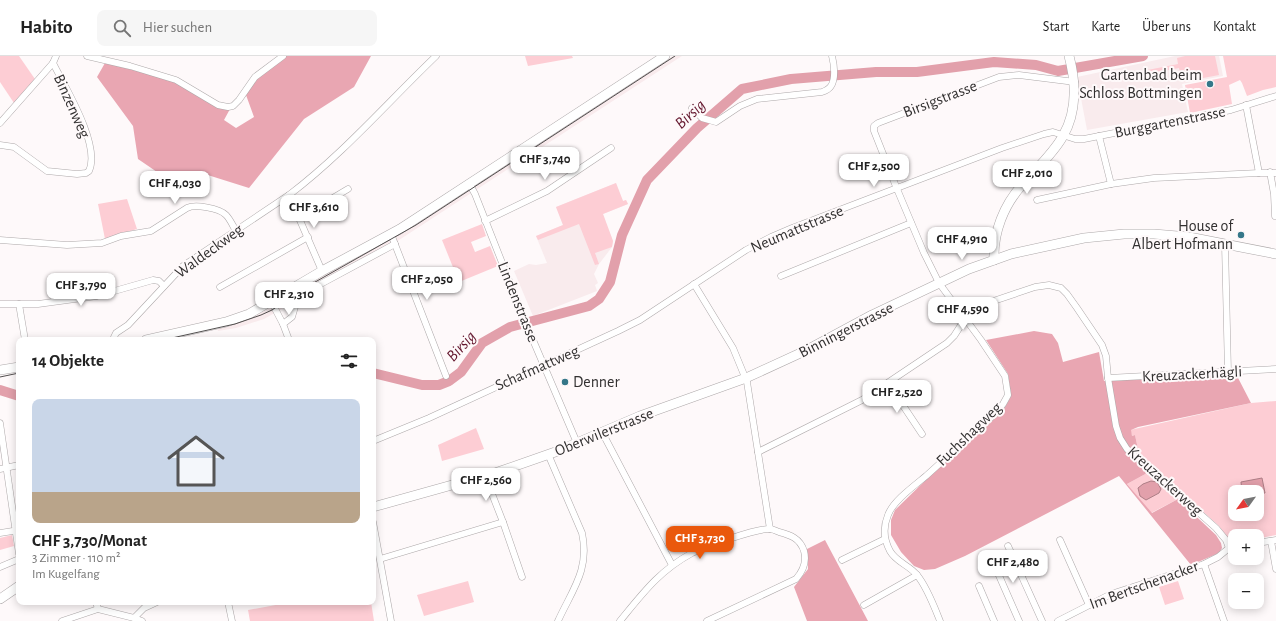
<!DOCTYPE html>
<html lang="de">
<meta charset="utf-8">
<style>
body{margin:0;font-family:"Alegreya Sans",sans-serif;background:#f6f6f6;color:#222;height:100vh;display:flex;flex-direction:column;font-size:15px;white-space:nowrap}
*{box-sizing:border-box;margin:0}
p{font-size:13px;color:#767676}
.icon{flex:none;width:22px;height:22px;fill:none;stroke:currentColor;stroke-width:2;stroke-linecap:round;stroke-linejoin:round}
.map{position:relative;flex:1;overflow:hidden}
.sheet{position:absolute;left:16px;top:281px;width:360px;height:268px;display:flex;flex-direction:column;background:#fff;border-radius:8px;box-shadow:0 2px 10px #0003}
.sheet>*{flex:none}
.needle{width:26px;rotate:237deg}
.buttons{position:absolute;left:1228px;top:429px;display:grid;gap:8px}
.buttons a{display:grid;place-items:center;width:36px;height:36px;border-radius:8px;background:#fff;box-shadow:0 2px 10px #0003;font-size:20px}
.price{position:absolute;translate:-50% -34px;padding:0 9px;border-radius:8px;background:#fff;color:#222;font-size:13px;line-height:26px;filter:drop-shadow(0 1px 2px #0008)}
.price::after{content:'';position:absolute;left:50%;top:24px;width:12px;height:9px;margin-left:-6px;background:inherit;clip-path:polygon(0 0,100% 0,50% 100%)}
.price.selected{background:#ea580c;color:#fff}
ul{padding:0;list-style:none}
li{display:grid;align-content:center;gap:8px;height:212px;padding:0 16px}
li+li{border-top:1px solid #e0e0e0}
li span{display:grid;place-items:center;height:124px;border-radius:8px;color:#555}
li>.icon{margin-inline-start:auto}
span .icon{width:72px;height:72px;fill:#fffc;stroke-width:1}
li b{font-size:17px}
h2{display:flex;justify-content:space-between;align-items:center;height:48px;padding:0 16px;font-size:17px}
header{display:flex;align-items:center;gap:24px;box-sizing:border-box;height:56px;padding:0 20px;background:#fff;border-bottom:1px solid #e0e0e0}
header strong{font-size:19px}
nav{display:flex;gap:22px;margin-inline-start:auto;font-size:14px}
.search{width:280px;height:36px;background:#f6f6f6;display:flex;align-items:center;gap:10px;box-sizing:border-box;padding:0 14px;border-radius:8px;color:#767676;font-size:15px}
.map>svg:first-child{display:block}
.built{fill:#f9ebed}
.green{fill:#fdcdd4;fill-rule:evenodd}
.forest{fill:#e9a6b2;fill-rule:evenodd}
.water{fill:#e2a0ab;stroke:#ad7e86}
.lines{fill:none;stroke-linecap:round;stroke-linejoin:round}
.river{stroke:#e2a0ab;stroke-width:10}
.street-casing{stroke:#ada8a9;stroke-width:7}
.secondary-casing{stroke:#ada8a9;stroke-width:10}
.street{stroke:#fff;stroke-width:6}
.secondary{stroke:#fff;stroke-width:9}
.tram{stroke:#524f4f;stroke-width:1}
.poi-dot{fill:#357789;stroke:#fef9fa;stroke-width:1.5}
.labels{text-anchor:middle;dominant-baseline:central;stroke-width:4;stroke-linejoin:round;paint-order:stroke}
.poi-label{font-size:16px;fill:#323030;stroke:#fef9fa;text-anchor:end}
.street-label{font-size:16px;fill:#323030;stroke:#fef9fa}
.water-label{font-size:17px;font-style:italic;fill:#64172e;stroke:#fef9fa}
</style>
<header>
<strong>Habito</strong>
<div class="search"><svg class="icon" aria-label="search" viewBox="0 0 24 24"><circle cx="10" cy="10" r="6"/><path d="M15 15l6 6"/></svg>Hier suchen</div>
<nav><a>Start</a><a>Karte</a><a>Über uns</a><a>Kontakt</a></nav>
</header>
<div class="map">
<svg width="1276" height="565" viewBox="0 0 1276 565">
<rect width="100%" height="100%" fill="#fef9fa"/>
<g class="built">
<path d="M673,0h9l-286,186 -92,51 -24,17 -16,9 -28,9 -18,3 -1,-4 32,-8 33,-17 28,-20 266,-163z"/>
<path d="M1175,0h44l4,20 -41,8 6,28 -101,18 -10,-53z"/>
<path d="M616,127l7,18 3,-1 2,4 -25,10 10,27 -1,6 -13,17 -5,10 4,9 -3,2 2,6 -64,25 -19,-45 15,-7 7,1 11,-2 -11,-27 27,-11 -7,-18z"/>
</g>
<g class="green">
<path d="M0,0h19l18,26 -21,24 -16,-24z"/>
<path d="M525,0h47l1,2 -45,8z"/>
<path d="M1185,0h30l4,19 -37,7 -3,-14 -66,13 -1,-4 66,-13 -1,-6z"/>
<path d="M1223,0h53v31l-13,3 -16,6 -5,-13 -2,-3 -11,5 3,19 -42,9 -5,-28 42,-8z"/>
<path d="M616,127l7,18 3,-1 2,4 -25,10 10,27 -1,6 -17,6 4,11 -4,1 -16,-41 -41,16 -2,-4 27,-11 -7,-18z"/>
<path d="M127,143l10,30 -32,10 -7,-35z"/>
<path d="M482,168l4,12 -15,6 4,10 15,-6 8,20 -39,16 -17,-42z"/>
<path d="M1276,345v134l-19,4v-3h-22v7h-4l-12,-17 -80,-72 -4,-19 -3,1 -2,-6 121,-27zM1235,436h22v22h-22z"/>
<path d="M476,372l8,21 -42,12 -4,-16z"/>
<path d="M1149,416l29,27 -27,14 -24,-29z"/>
<path d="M12,479l2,11 -14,4v-12z"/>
<path d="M468,525l6,21 -50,14 -7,-21z"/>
<path d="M1178,525l6,18 -19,6 -6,-18z"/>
<path d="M292,546h79l3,19h-124l-2,-11z"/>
</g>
<g class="forest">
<path d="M282,0h89l-17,31 -50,32 -55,69 -54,-17 -19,14 -38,-26 -5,-33 -36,-49 8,-14 72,18 53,28 -6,11 12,8 18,-11 -8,-22 15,-22z"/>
<path d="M1034,275l18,3 6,9 5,19 36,-10 5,29 132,-7 15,29 -113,24 -7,3 1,6 3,-1 4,19 -3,6 80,75 5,8 1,5 -3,5 -28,12 -72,-89 -154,80 -30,13 -11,1 -10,-4 -13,-14 -10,-17v-15l4,-10 40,-39 69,-62 7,-13 -3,-22 -22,-34zM1149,416l29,27 -26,14 -25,-29z"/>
<path d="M825,484l43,81h-61l-13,-34 14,-18 -1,-20z"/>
</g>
<g class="water">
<path d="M1262,422l3,15 -8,1v-2h-15l-1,-10z"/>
<path d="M1151,425l6,1 4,7 -2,4 -13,7 -6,-4 -2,-8 5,-4z"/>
</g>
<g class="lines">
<g class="river">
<path d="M373,317l49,12h17l10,-4 12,-9 21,-29 28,-16 79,-21 10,-7 11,-17 12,-47 25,-55 50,-52 45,-39 49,-10 85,-7h41l77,-10 42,3 22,6 85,-15"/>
<path d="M0,334l19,6"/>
</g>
<g class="street-casing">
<g id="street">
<path d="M87,0l43,10 46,14 42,25 10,2 5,-1 6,-6 16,-23 28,-21"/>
<path d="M1246,49l13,68"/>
<path d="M692,52l10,10 14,4 24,-16 17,-7 65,-7c3,-1 7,-3 9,-6 5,-7 3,-22 1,-30"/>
<path d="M0,67l53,-60 3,-7"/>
<path d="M1099,80l12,48"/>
<path d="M0,89l14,2 33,24 30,3 9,-1 3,-2c12,-26 -24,-84 -36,-108"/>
<path d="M1270,116l4,22 1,22h1"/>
<path d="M469,127l6,11 52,132 50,117"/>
<path d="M289,139l33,76"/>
<path d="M1037,144l74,-16 43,-6 105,-5h17"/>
<path d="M299,162l49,-29"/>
<path d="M485,165l62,-30 64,-43"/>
<path d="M391,178l55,142"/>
<path d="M0,184l67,5 35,-2 19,-7 30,-5 36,-23c8,-4 32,0 39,7 4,4 7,11 10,16"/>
<path d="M1225,188l3,128"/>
<path d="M781,220l130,-53"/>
<path d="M694,228l39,64 14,34 23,147"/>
<path d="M220,231l88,-50"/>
<path d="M271,245l12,23 6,16"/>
<path d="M0,248h38l59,-8 56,-16 6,1 5,5"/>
<path d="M19,248l6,36"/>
<path d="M961,256l74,-25 14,-2 12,3 6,6 10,14 25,37 4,11 2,22 8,48 4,12 7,11 89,79 10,12 3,8"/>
<path d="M283,268l9,-7 5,-17 20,-14 78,-42"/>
<path d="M114,284v-3l2,-4 12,-8 55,-59 106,-71c54,-41 98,-92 147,-139"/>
<path d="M1108,322l168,-9"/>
<path d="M888,327l34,51"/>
<path d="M0,367l19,131"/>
<path d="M602,376l70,133"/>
<path d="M373,385l56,-23 189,-87 22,-11 106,-70 25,-13 21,-9 210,-80 42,-14 9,-2 22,7h9l147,-29 45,-14"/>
<path d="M758,396l104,-52 85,-57 7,-7 11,-17"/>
<path d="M548,398l34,79c8,37 -10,57 -24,88"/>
<path d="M0,413l19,-4"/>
<path d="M485,420l18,46 19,55"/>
<path d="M373,466l18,99"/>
<path d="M0,477l19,-3"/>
<path d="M1060,484l29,65"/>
<path d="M1271,485l5,28"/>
<path d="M1257,487l19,-3"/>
<path d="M1008,490l34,75"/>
<path d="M990,499l29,66"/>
<path d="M380,503l123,-37"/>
<path d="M842,504l43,-21"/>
<path d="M1204,508l20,57"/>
<path d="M0,511l19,-8"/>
<path d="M979,530l15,35"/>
<path d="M96,546l2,7 36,9 8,3"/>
<path d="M228,546l4,19"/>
<path d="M864,549l53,-30"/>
<path d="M134,562l10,-10 13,-6"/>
<path d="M62,565l36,-12"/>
<path d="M620,565c23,-28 39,-50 72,-68 13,-6 65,-25 78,-24 3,0 6,2 9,3 11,3 21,6 25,19 3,11 -1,20 -8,28l-89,42"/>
<path d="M940,565c-6,-15 -13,-34 -23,-46 -8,-10 -21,-13 -27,-24 -6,-11 -7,-24 -2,-36 5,-14 26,-29 38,-39 23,-21 47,-42 70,-63l7,-9 5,-9 -3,-19 -24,-36 -42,-57 -15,-30 -27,-64 -23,-58v-5l4,-3 121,-46 20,-2 56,7"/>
<path d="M1058,565l53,-27 93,-30 14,-7 11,-9"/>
</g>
</g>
<g class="secondary-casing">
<g id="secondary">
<path d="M994,204c-1,-28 10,-55 28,-75 14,-16 31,-31 41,-49 14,-24 13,-54 6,-80"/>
<path d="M146,284l80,-18 23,-8 73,-43 78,-42 265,-173"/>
<path d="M0,314l19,-3"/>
<path d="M373,451l122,-34 63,-22 82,-35 106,-38 61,-28 65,-35 97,-46 42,-15 73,-16 40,-4h30l35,3 87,17"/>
<path d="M0,543l19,-13"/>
</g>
</g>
<use href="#street" class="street"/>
<use href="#secondary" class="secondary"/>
<g class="tram">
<path d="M163,284l72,-16 26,-9 11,-5 29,-20 115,-65 259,-169"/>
<path d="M0,321l19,-4"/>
</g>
</g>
<g class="poi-dot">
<circle cx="1210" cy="28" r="4"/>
<circle cx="1241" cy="179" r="4"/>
<circle cx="565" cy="326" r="4"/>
</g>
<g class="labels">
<g class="poi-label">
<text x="1202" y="19">Gartenbad beim<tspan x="1202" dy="18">Schloss Bottmingen</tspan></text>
<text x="1233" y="170">House of<tspan x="1233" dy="18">Albert Hofmann</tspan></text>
<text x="573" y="326" text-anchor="start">Denner</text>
</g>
<g class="street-label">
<text transform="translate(940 43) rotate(-21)">Birsigstrasse</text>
<text transform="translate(72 50) rotate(66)">Binzenweg</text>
<text transform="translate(1170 66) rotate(-11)">Burggartenstrasse</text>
<text transform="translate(797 173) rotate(-23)">Neumattstrasse</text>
<text transform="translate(209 195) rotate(-36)">Waldeckweg</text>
<text transform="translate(518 246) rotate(68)">Lindenstrasse</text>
<text transform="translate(846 274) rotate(-27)">Binningerstrasse</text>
<text transform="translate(537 312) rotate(-24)">Schafmattweg</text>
<text transform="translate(1192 318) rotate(-3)">Kreuzackerhägli</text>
<text transform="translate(604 376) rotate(-22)">Oberwilerstrasse</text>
<text transform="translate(969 378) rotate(-44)">Fuchshagweg</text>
<text transform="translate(1165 425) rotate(42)">Kreuzackerweg</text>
<text transform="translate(1144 529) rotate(-20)">Im Bertschenacker</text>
</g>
<g class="water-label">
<text transform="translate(690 58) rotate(-43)">Birsig</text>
<text transform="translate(461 290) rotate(-47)">Birsig</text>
</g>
</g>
</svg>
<div class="buttons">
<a><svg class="needle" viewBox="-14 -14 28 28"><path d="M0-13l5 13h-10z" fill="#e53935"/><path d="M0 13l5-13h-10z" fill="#767676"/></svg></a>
<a>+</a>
<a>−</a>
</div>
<b class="price" style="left:545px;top:125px">CHF 3,740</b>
<b class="price" style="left:874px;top:132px">CHF 2,500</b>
<b class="price" style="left:1027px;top:139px">CHF 2,010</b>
<b class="price" style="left:175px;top:149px">CHF 4,030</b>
<b class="price" style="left:314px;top:173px">CHF 3,610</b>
<b class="price" style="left:962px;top:205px">CHF 4,910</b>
<b class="price" style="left:427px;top:245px">CHF 2,050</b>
<b class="price" style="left:81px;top:251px">CHF 3,790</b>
<b class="price" style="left:289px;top:260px">CHF 2,310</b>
<b class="price" style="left:963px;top:275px">CHF 4,590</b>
<b class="price" style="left:897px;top:358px">CHF 2,520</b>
<b class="price" style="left:486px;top:446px">CHF 2,560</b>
<b class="price selected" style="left:700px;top:504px">CHF 3,730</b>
<b class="price" style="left:1013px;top:528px">CHF 2,480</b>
<section class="sheet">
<h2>14 Objekte<svg class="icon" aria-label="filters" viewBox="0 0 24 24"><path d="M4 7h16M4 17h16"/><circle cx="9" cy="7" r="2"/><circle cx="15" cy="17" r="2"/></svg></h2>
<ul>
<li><span style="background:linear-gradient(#c9d6e8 75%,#b9a48a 0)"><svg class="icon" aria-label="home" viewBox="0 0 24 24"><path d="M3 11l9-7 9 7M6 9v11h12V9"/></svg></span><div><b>CHF 3,730/Monat</b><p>3 Zimmer · 110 m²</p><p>Im Kugelfang</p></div></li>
</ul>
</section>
</div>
